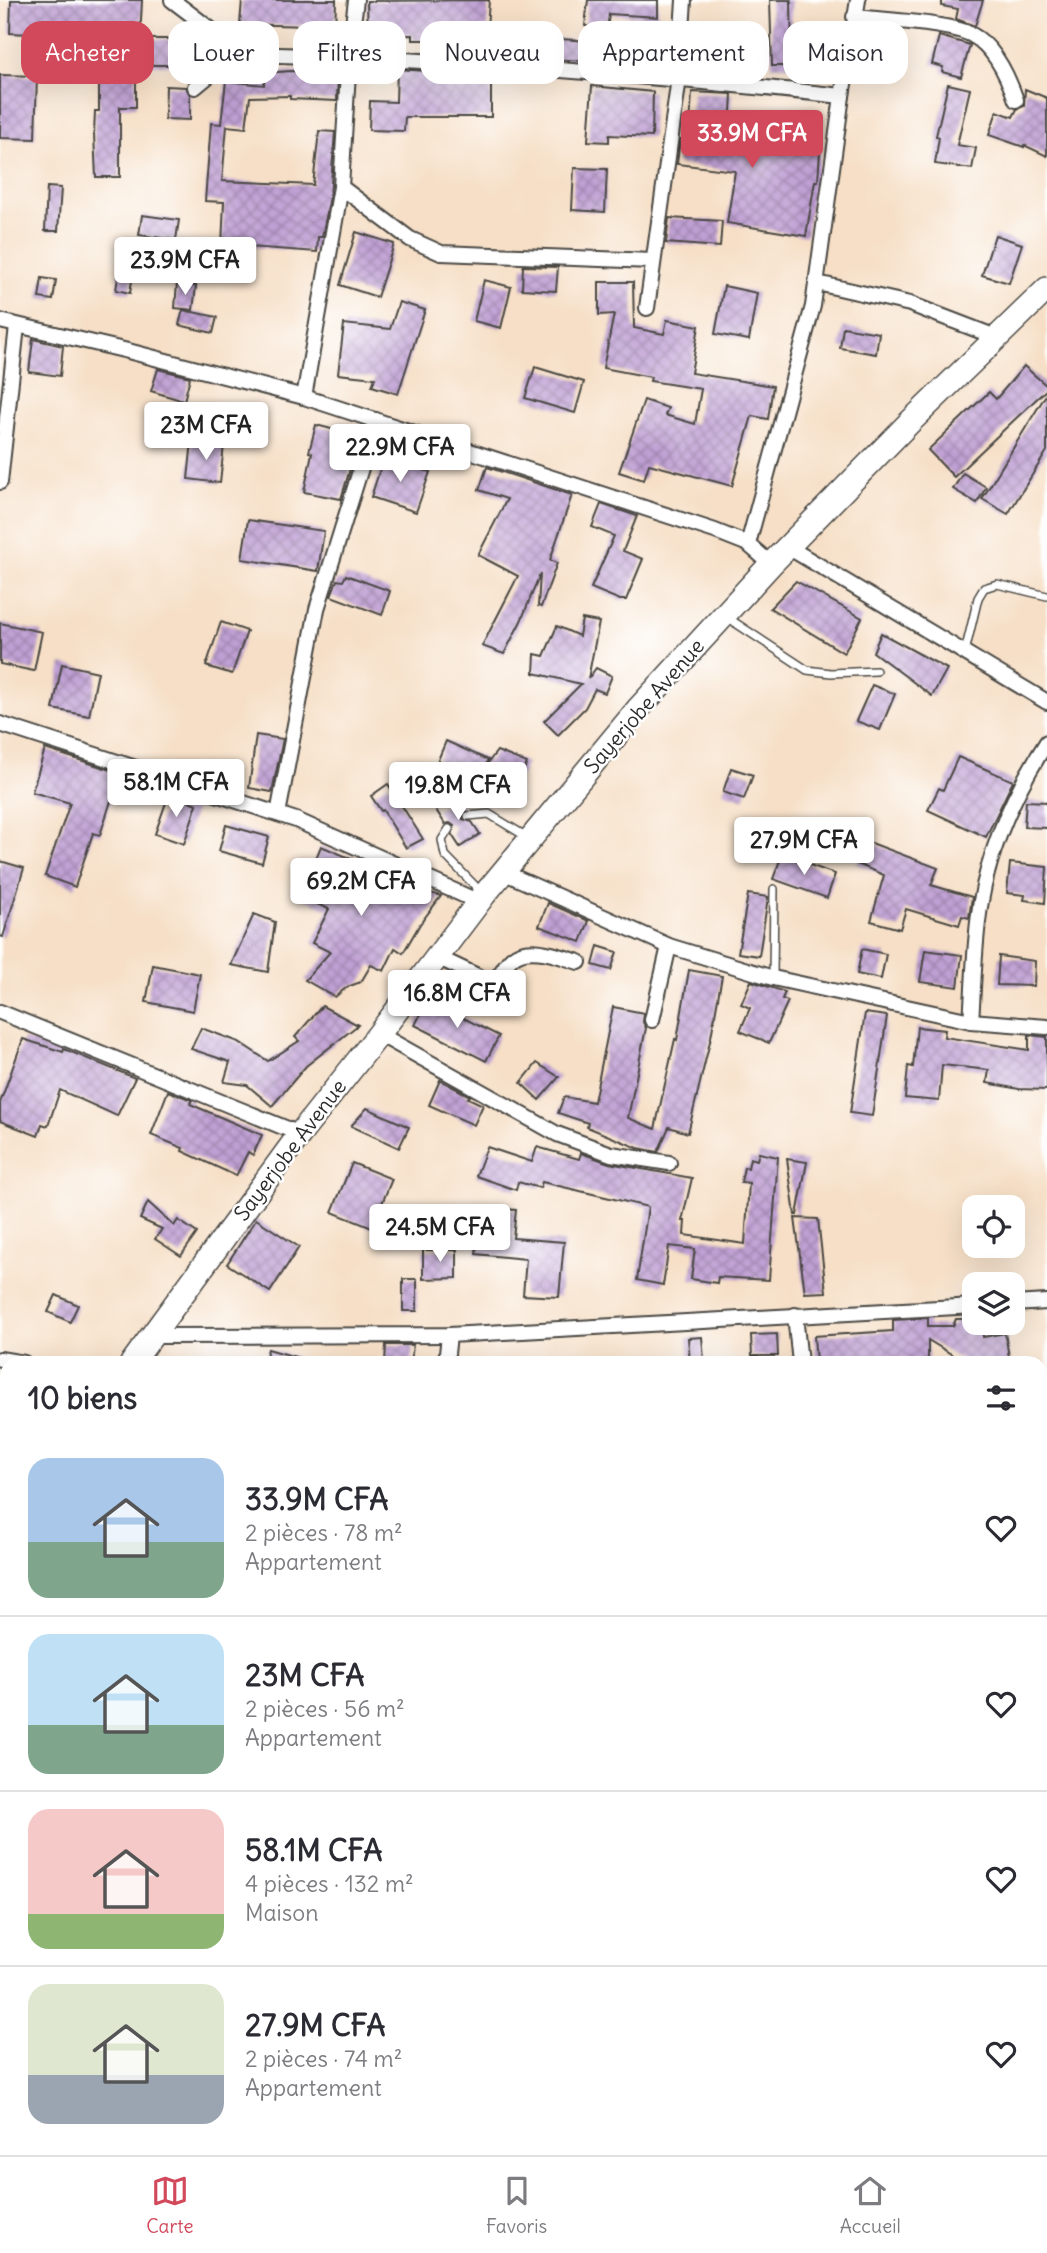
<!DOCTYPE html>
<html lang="fr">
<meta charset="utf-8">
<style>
body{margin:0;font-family:Delius,sans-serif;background:#f7f7f7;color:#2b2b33;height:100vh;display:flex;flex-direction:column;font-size:26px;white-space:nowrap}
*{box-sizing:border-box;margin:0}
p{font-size:23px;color:#7c7c81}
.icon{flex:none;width:38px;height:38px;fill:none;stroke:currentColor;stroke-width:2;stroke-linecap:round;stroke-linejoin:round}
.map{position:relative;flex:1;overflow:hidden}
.sheet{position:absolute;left:0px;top:1356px;width:1048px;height:800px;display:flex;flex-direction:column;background:#fff;border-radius:21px 21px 0 0;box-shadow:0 7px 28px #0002}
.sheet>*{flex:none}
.top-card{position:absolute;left:21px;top:21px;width:1006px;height:63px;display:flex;gap:14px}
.fabs{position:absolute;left:962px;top:1195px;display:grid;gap:14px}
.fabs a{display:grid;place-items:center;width:63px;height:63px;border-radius:14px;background:#fff;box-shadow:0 7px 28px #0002;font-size:35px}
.price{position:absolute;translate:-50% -60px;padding:0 16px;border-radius:7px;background:#fff;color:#222;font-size:23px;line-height:46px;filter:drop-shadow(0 2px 4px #0008)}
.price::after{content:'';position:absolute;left:50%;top:42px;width:21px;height:16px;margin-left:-10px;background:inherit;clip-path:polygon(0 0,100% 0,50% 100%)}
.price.selected{background:#d1495b;color:#fff}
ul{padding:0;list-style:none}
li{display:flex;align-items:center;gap:21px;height:175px;padding:0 28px}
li+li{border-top:2px solid #e1e1e2}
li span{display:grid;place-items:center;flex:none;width:196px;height:140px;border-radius:21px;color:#555}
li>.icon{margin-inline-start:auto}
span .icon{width:84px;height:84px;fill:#fffc;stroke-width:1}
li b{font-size:30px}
h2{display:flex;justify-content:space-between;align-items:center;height:84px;padding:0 28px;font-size:30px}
.pill{padding:0 24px;border-radius:21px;background:#fff;box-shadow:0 7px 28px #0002;font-size:24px;line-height:63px}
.pill.selected{background:#d1495b;color:#fff}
.dock{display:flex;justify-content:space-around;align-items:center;height:98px;border-top:2px solid #e1e1e2;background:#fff;font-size:19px;color:#7c7c81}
.dock a{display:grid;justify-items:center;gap:4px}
.dock .selected{color:#d1495b}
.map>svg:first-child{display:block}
.building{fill:url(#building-cross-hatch)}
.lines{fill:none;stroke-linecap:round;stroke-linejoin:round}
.service-casing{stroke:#494642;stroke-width:10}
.minor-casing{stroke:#494642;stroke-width:18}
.primary-casing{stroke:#494642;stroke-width:26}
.service{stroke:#fff;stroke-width:7}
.minor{stroke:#fff;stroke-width:14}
.primary{stroke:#fff;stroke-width:23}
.labels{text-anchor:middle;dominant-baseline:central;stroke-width:5;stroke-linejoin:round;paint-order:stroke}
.street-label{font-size:21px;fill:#2b2b2b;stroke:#fff}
</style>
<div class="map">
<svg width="1047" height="2155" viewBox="0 0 1047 2155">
<defs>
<pattern id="building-cross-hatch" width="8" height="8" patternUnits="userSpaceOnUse" patternTransform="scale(1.75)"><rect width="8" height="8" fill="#c0a0d4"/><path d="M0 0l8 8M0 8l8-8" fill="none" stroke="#9c83ac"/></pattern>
</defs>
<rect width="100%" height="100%" fill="#fff"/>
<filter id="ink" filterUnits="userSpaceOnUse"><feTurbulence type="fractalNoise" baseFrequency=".0143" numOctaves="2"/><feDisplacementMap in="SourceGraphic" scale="14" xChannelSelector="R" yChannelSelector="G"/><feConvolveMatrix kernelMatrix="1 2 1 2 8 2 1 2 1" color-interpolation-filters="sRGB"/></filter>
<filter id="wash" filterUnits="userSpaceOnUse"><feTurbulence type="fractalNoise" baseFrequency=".00686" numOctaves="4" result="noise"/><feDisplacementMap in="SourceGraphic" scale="28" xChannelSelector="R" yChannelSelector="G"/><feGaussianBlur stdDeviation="1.57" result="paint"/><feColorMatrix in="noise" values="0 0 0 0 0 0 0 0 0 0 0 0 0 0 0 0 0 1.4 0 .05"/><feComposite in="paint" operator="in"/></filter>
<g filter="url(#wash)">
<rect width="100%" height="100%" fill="#f6dfc6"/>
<g id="blocks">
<g class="building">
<path d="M11,0h131l-2,39h30v26h-34v42h-16v70h-24l-2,-43 1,-23h4v-54l-50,-3 1,-19 -40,-2z"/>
<path d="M242,0h94l-1,33 -26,-1 1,-6 -70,-2z"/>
<path d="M489,0l-3,42 -56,-4v2h-17v-5l-45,1 -1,-35z"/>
<path d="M588,0h70v17l-49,-3 -2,15 -22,-3z"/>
<path d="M770,0h21l1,66h-20z"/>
<path d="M942,0h41l-8,26 -19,-7 2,-10 -16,-3z"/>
<path d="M714,20l34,4 -3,33 -34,-3z"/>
<path d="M939,36l31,9 -9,32 -19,-5 1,-5 -11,-3z"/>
<path d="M529,37l61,4 -1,20 -61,-3z"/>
<path d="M397,69l45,3v10h30v-9l19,2v42h-86l-1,14 -35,-1 1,-29 26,1z"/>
<path d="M291,71l47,3 -1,27 -47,-2v-3l-40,1 -4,31 -19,-2 -5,55 91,4 6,-54 16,1 -5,65 -8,40h-4l-1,15 -95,-7 2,-43 -19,-1 6,-78 10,1 5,-43 38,4v-12z"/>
<path d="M0,75l37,1 -2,63 -35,-1z"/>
<path d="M948,84l22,5 -13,56 19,3 -4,21 -37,-5 4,-27 -3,-1z"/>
<path d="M166,86l20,1 4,8v25l-25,-1z"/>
<path d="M592,86l61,6 -1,45 -43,-2v7l-21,-1z"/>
<path d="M1025,89l22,9v58l-23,-11v2l-35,-12 8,-24 16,6 4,-8 7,-3z"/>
<path d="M692,92l40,2 -3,52 91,6 -2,29h-3l-9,55 -79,-13 8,-52 -58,-7 3,-25 9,1z"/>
<path d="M574,168l33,1 -2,43 -33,-2z"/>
<path d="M47,187l14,1 -3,43h-13z"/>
<path d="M142,215l37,5 -3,20 -37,-5z"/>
<path d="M669,218l53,3 -2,26 -54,-4z"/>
<path d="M356,232l38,12 -17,53 -37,-12z"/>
<path d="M995,235l27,9 -13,39 -27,-8z"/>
<path d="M123,247l14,2 -7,44 -14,-3z"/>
<path d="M523,266l35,1 -2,24 -34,-2z"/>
<path d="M42,278l14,2 -3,20 -14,-2z"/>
<path d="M484,280l27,7 -10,41 -27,-7z"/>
<path d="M599,282h34l1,46 30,6 3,-14 32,6 -8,47 82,13 -5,33 -16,-3 -20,70 -83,-22 -5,16 -25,-8 25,-72 24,8 -3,7 30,9 6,-35 -51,-8 1,-4 -48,-9 11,-54 -15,1z"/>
<path d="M177,283l19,3 -3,24 -18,-2z"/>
<path d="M724,286l33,7 -8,47 -34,-6z"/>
<path d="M399,302l26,8 -27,84 -26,-8 3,-8 -37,-4 6,-50 46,5z"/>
<path d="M183,310l34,7 -4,16 -34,-8z"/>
<path d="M843,327l36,6 -3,21 -36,-6z"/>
<path d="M33,339l30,7 -3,30 -31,-4z"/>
<path d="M1024,366l23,20v3l-93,88 -26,-27 61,-58 7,7z"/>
<path d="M535,367l49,15 -9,31 -50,-15z"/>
<path d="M158,369l32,8 -6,24 -33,-10z"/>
<path d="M1047,393v58l-39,63 -26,-15z"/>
<path d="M316,425l39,10 -8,30 4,1 -1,3 -9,30 -37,-7 8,-39 -3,-1z"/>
<path d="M192,441l32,3 -4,39 -32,-4z"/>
<path d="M384,457l46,15 -14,40 -45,-15z"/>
<path d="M487,467l85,28 -22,65 7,3 -16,44 -3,-1 2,-32 -19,47 -17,33 -22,-8 36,-70 -40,-21 29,-56 -28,-9z"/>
<path d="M963,473l23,14 -9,16 -24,-14z"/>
<path d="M601,504l36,12 -14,35 20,8 -17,41h-6l-29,-12 23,-52 -22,-9z"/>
<path d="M248,520l76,11 -6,40 -76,-12z"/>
<path d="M346,575l44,16 -8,24 -51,-19 6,-16 6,1z"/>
<path d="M796,581l66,37 -18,35 -74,-45z"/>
<path d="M582,619l17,3 -11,57 8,-11 16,8 -7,17 -10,-4 -10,19 -27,27 -14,-14 37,-37 -47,-11 1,-19 9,2 13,-30 22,10z"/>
<path d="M221,622l26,9 -15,43 -26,-8z"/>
<path d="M0,623l42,9 -8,39 -34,-7z"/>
<path d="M881,633l66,36 -15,27 -59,-44z"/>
<path d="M62,664l36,8 -9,44 -36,-7z"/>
<path d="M872,685l23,9 -15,36 -24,-9z"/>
<path d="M256,735l27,4 -11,53 -23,-4z"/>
<path d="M446,741l42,19 -13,28h-5l-35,-15v-6z"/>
<path d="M45,749l75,24 -20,62 -7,-2 -18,54 -30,-11 25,-73 -38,-11z"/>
<path d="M497,751l30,12 -9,20 -34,-15z"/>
<path d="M958,757l55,24 -27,56 -58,-27 11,-22 4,2z"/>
<path d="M731,768l22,7 -9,24 -21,-7z"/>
<path d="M388,784l35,55 -17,9 -23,-38 -2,1 -10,-15z"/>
<path d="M169,794l28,10 -13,40 -29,-10z"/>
<path d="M456,797l9,14 -2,8 9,3 8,12 -20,13 -8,-12 2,-9 -4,-3 -5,1 -9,-14z"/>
<path d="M1026,801l21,1v26l-23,-1z"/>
<path d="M226,825l43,12 -7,26 -43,-12z"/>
<path d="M866,841l72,27 -7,17 41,12 -3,21 -7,-2 -3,9 -53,-16 -6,20 -29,-8 13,-46 -27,-11z"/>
<path d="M321,846l45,19 1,-3 54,25 -1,3 21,6 -21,28 -17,29 -8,-5 -11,23 -13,-6 -10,17 -14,5 -12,10 -30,-17 25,-28 -18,-9 17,-34 -29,-12z"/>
<path d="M782,855l53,19 -8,24 -54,-19z"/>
<path d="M0,861l24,7 -21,69 -3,-1z"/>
<path d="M1010,863l37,4 -2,36 -21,-3 1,-5 -18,-2z"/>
<path d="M748,894l20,3 -9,59 -21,-3z"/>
<path d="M548,903l41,18 -8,21 -42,-16z"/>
<path d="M254,914l21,8 -7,50 -37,-7z"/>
<path d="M598,946l19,6 -6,18 -18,-5z"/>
<path d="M862,949l24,5 -5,25 -24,-5z"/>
<path d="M925,950l37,5 -4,32 -38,-5z"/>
<path d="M999,956l36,5 -1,25 -37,-1z"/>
<path d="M153,965l47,9 -7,37 -47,-9z"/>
<path d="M689,970l33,6 -11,61 -23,96 -19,-6 -11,25 -20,-4 -51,-21 1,-4 -30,-10 6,-16 30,5 19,-95 31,6 -1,9 3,6 -18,90 27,11 20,-90 2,1z"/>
<path d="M751,981l34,11 -3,7 6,2 -19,42 -29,-12 10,-23 -9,-4z"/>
<path d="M428,1000l71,36 -13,25 -71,-36z"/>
<path d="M322,1006l36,19 -52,41 -34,40 -25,-21 -23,-3 6,-20 -39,-13 10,-21 38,14 29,19 31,-20 -4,-4z"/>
<path d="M865,1013l22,3 -15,100 -22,-3z"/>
<path d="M917,1027l28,3 -1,7 85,13v-15l18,2v53l-28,-1 -32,-6 2,-13 -47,-5 -3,36 -34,-3 3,-32 5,1z"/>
<path d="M23,1039l40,13 1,-3 71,29 -18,38 -57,-26 -12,36 -6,-2 -4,12 -38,-15v-18z"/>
<path d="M537,1063l22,14 -20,23 -18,-17z"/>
<path d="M440,1080l30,16 -2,2 15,7 -9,20 -45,-20z"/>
<path d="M168,1091l24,9 -2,4 72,31 -9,20 -5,-3 -12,24 -54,-25 1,-3 -32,-13z"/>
<path d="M367,1108l42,19 -10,21 -48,-22z"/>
<path d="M487,1147l45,15 5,-15 42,12 2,-6 28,10 83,15 -10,43h3l-1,14 61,9 4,-61 -8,-1 3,-15 4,1 2,-10 7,2 2,-7 19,4 -9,123 -51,-3 -1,6 -26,-4 4,-30 -26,-3 -6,39 -26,-5 11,-73 -106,-25 -2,6 -22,-6 -2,8 -40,-14z"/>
<path d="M787,1159l20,3 -10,53h-2z"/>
<path d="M352,1163l40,16 -20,49 -40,-16z"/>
<path d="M148,1202l26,24 4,-6 19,13 -16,23 -26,-17 7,-10 -22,-10z"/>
<path d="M481,1207l35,3 -3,28 51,4 -5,55 -36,-2 3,-36 -50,-5z"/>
<path d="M795,1218l23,1 8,73 -21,1z"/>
<path d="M256,1219l43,28 -29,45 -43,-28z"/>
<path d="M423,1250h34v28l-34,1z"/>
<rect x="403" y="1279" width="14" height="32"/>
<path d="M56,1295l22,10 -8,17 -22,-10z"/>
<path d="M928,1318v8h25l3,-7h18l1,4h6l2,14 22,-4 5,30h-44l-38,-23v23h-112l-2,-27 79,-5v-11z"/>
<path d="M777,1334l1,22h-26l-1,-21z"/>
<path d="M702,1337l2,23 -14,2 -2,-24z"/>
<path d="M386,1345h27l-2,18h-26z"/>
<path d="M268,1349l38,11 -1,3h-41z"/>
</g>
</g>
</g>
<g filter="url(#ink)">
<use href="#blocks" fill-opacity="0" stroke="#494642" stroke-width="2"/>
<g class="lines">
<g class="service-casing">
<g id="service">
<path d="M728,618l79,52 24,3 45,-2"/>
<path d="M965,652l13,-54 6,-10 13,-4 50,12"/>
<path d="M468,816l21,-2 38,23"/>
<path d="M449,829l-7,11 3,15 36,37"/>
<path d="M773,978l1,-89"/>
</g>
</g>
<g class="minor-casing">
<g id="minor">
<path d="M172,0l54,41 9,13"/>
<path d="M854,17c27,3 97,6 118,18 23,12 36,42 44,65"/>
<path d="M195,87l40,-33c203,4 405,20 607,42"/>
<path d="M341,187l69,52 31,14 212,8"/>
<path d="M817,283l93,21 86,33"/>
<path d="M647,308l32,-230 5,-78"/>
<path d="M0,321l128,30 176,46 411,134 33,13 23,20"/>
<path d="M304,397l37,-210 8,-131 7,-56"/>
<path d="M0,482l17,-156"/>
<path d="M748,544l65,-238 29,-210 16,-96"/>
<path d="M788,547l259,155"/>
<path d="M0,724l296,96 183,82"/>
<path d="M278,814l39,-205 59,-189"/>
<path d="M503,872l166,74 104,32 198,43 76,6"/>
<path d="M437,957l53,25c12,-5 13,-16 22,-24 16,-15 49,-1 67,4"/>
<path d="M0,1012l300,122"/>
<path d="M652,1020l17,-74"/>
<path d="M971,1021c3,-40 3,-81 10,-120 10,-57 34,-110 66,-159"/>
<path d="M379,1034l178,100 54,20 58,9"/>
<path d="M1013,1304l34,-2"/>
<path d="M795,1315l5,48"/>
<path d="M154,1336l295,-1 526,-29"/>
<path d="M0,1359l24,4"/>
<path d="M446,1363l3,-28"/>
<path d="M0,1505h7"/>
<path d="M1041,1589h6"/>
<path d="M0,1712l7,3"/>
<path d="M1041,1795l6,-1"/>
<path d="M1041,2106l6,-1"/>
<path d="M129,2149l2,6"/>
<path d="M493,2149l1,6"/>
<path d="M928,2149l1,6"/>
<path d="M48,2155l25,-6"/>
</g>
</g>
<g class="primary-casing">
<g id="primary">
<path d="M132,1363l168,-229 79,-100 105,-139 154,-186 133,-145 138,-141 138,-134"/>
<path d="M0,1540l7,-10"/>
</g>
</g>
<use href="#service" class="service"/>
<use href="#minor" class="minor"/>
<use href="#primary" class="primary"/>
</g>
</g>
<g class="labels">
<g class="street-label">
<text transform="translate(644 706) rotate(-49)">Sayerjobe Avenue</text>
<text transform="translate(290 1150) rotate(-53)">Sayerjobe Avenue</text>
</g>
</g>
</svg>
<div class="fabs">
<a><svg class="icon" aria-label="locate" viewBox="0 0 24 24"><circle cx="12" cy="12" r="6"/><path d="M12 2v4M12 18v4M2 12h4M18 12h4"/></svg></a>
<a><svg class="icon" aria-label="layers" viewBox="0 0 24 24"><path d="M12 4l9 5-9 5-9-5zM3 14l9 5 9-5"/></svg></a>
</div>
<b class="price selected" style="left:752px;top:170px">33.9M CFA</b>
<b class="price" style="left:185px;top:297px">23.9M CFA</b>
<b class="price" style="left:206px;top:462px">23M CFA</b>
<b class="price" style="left:400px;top:484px">22.9M CFA</b>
<b class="price" style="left:176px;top:819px">58.1M CFA</b>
<b class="price" style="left:458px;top:822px">19.8M CFA</b>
<b class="price" style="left:804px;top:877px">27.9M CFA</b>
<b class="price" style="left:361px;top:918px">69.2M CFA</b>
<b class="price" style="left:457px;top:1030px">16.8M CFA</b>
<b class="price" style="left:440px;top:1264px">24.5M CFA</b>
<div class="top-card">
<a class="pill selected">Acheter</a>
<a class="pill">Louer</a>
<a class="pill">Filtres</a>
<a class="pill">Nouveau</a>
<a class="pill">Appartement</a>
<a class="pill">Maison</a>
</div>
<section class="sheet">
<h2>10 biens<svg class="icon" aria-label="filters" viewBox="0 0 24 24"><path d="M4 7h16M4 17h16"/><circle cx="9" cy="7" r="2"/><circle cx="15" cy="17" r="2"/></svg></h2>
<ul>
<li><span style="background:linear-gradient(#a9c7e8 60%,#7fa58c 0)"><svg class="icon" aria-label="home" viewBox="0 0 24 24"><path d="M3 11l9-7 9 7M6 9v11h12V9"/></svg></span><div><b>33.9M CFA</b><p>2 pièces · 78 m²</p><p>Appartement</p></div><svg class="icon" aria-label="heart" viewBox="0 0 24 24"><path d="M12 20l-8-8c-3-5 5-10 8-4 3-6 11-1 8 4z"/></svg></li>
<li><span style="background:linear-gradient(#bfe0f5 65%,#7fa58c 0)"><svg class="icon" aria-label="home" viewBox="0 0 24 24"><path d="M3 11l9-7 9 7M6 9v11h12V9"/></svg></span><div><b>23M CFA</b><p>2 pièces · 56 m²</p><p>Appartement</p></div><svg class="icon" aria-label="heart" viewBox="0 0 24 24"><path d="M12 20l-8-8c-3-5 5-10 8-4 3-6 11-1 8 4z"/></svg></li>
<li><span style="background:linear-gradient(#f6c9c9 75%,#8fb573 0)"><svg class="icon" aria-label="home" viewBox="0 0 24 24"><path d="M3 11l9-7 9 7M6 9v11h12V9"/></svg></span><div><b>58.1M CFA</b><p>4 pièces · 132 m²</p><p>Maison</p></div><svg class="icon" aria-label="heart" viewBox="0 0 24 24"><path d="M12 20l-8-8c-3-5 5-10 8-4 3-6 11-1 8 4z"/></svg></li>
<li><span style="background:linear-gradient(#dfe7d0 65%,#9aa5b1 0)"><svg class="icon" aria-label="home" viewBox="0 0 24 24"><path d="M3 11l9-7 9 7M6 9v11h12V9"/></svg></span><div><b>27.9M CFA</b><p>2 pièces · 74 m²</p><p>Appartement</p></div><svg class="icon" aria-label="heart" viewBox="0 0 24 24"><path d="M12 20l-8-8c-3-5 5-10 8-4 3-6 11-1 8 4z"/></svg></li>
</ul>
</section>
</div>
<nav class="dock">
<a class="selected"><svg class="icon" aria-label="map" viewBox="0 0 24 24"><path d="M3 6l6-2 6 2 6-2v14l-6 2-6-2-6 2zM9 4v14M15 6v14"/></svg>Carte</a>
<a><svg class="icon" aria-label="saved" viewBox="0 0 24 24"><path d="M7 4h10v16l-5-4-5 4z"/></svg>Favoris</a>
<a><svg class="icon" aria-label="home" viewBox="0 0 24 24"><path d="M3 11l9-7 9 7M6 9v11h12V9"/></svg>Accueil</a>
</nav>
